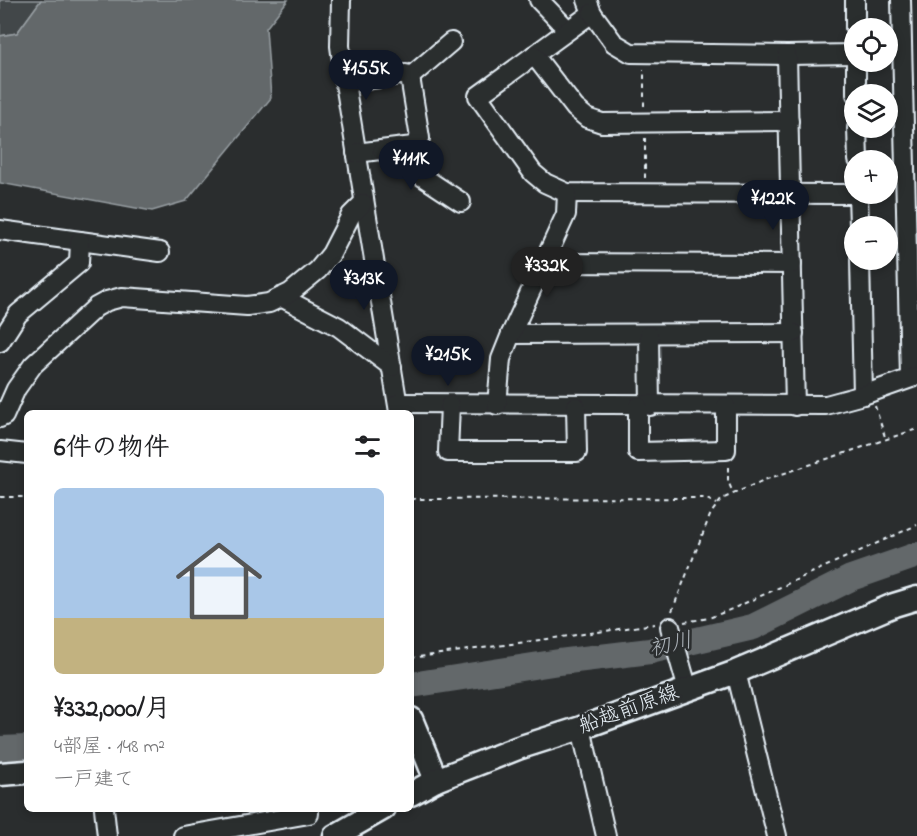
<!DOCTYPE html>
<html lang="ja">
<meta charset="utf-8">
<style>
body{margin:0;font-family:"Indie Flower","Klee One",sans-serif;background:#f6f6f6;color:#202124;height:100vh;display:flex;flex-direction:column;font-size:22px;white-space:nowrap}
*{box-sizing:border-box;margin:0}
p{font-size:20px;color:#757577}
.icon{flex:none;width:33px;height:33px;fill:none;stroke:currentColor;stroke-width:2;stroke-linecap:round;stroke-linejoin:round}
.map{position:relative;flex:1;overflow:hidden}
.details{position:absolute;left:24px;top:410px;width:390px;height:402px;display:flex;flex-direction:column;background:#fff;border-radius:9px;box-shadow:0 3px 9px #0003}
.details>*{flex:none}
.fabs{position:absolute;left:844px;top:18px;display:grid;gap:12px}
.fabs a{display:grid;place-items:center;width:54px;height:54px;border-radius:50%;background:#fff;box-shadow:0 3px 9px #0003;font-size:30px}
.price{position:absolute;translate:-50% -51px;padding:0 14px;border-radius:21px;background:#111827;color:#fff;font-size:20px;line-height:39px;filter:drop-shadow(0 2px 3px #0008)}
.price::after{content:'';position:absolute;left:50%;top:36px;width:18px;height:14px;margin-left:-9px;background:inherit;clip-path:polygon(0 0,100% 0,50% 100%)}
.price.current{background:#222;color:#fff}
ul{padding:0;list-style:none}
li{display:grid;align-content:center;gap:12px;height:318px;padding:0 30px}
li span{display:grid;place-items:center;height:186px;border-radius:9px;color:#555}
li>.icon{margin-inline-start:auto}
span .icon{width:108px;height:108px;fill:#fffc;stroke-width:1}
li b{font-size:26px}
h2{display:flex;justify-content:space-between;align-items:center;height:72px;padding:0 30px;font-size:26px}
.map>svg:first-child{display:block}
.green{fill:#424648;stroke:#959ca0;stroke-width:1.5}
.water{fill:#63686b;stroke:#989fa3;stroke-width:1.5}
.lines{fill:none;stroke-linecap:round;stroke-linejoin:round}
.river{stroke:#63686b;stroke-width:26}
.minor-casing{stroke:#e8f1f8;stroke-width:22}
.major-casing{stroke:#e8f1f8;stroke-width:27}
.path{stroke:#e8f1f8;stroke-width:2;stroke-dasharray:4.5 4.5;stroke-linecap:butt}
.minor{stroke:#2a2d2e;stroke-width:18}
.major{stroke:#2a2d2e;stroke-width:22}
.labels{text-anchor:middle;dominant-baseline:central;stroke-width:5;stroke-linejoin:round;paint-order:stroke}
.street-label{font-size:21px;fill:#e8f1f8;stroke:#2a2d2e}
.water-label{font-size:22px;font-style:italic;fill:#acb3b9;stroke:#2a2d2e}
</style>
<div class="map">
<svg width="917" height="836" viewBox="0 0 917 836">
<rect width="100%" height="100%" fill="#2a2d2e"/>
<filter id="ink" filterUnits="userSpaceOnUse"><feTurbulence type="fractalNoise" baseFrequency=".0167" numOctaves="2"/><feDisplacementMap in="SourceGraphic" scale="12" xChannelSelector="R" yChannelSelector="G"/><feConvolveMatrix kernelMatrix="1 2 1 2 8 2 1 2 1" color-interpolation-filters="sRGB"/></filter>
<g filter="url(#ink)">
<path class="green" d="M0,0h41l-24,33 -17,3z"/>
<path class="water" d="M41,0h247l-22,28 5,70 -85,103 -34,10 -152,-28v-147l17,-3z"/>
<g class="lines">
<g class="river">
<path d="M411,685l148,-23 91,-11 103,-24 98,-49 66,-23"/>
<path d="M0,749l27,-1"/>
</g>
<g class="minor-casing">
<g id="minor">
<path d="M341,0l-1,46 5,37 54,329"/>
<path d="M539,0l28,29"/>
<path d="M587,0l5,13 -114,83 55,77 12,10 22,10 294,1"/>
<path d="M855,0v28"/>
<path d="M901,0l9,378"/>
<path d="M592,13l22,30 17,10 156,2 68,-1"/>
<path d="M534,55l41,53 12,10 15,5 187,-2"/>
<path d="M787,55l8,351"/>
<path d="M856,62v32"/>
<path d="M410,77l41,-35"/>
<path d="M345,83l61,-9 4,3 10,61 -7,8 -57,7"/>
<path d="M857,128l1,32"/>
<path d="M382,150l79,52"/>
<path d="M858,194l1,32"/>
<path d="M0,230l160,22"/>
<path d="M860,260l3,135"/>
<path d="M543,263l249,1"/>
<path d="M281,297l58,30 53,40"/>
<path d="M511,334l283,-1"/>
<path d="M649,335l1,71"/>
<path d="M0,342l18,-28 61,-51 1,-22"/>
<path d="M398,403l428,2 37,-10 54,-19"/>
<path d="M450,405l-2,47h129l-1,-46"/>
<path d="M497,405l4,-46 10,-25 55,-120 1,-21"/>
<path d="M638,406v46l88,-2v-44"/>
<path d="M0,418l4,-2 12,-27 17,-24 63,-58 11,-6 15,-4 125,9 22,-3 21,-10 28,-23 13,-16 20,-39 12,-12"/>
<path d="M0,451l27,3"/>
<path d="M670,627l18,63"/>
<path d="M736,672l41,164"/>
<path d="M581,728l25,108"/>
<path d="M104,808l3,28"/>
<path d="M183,836l126,-22v-6"/>
</g>
</g>
<g class="major-casing">
<g id="major">
<path d="M411,719l25,61"/>
<path d="M0,774l27,-2"/>
<path d="M411,794l25,-14 82,-32 63,-20 155,-56 158,-67 23,-7"/>
<path d="M335,836l49,-28"/>
</g>
</g>
<g class="path">
<path d="M644,106v-37"/>
<path d="M645,178v-40"/>
<path d="M875,406l11,34"/>
<path d="M728,467v14l5,12"/>
<path d="M0,497h27"/>
<path d="M411,499l294,-1 12,6"/>
<path d="M672,611l39,-98 11,-14 42,-19 153,-51"/>
<path d="M684,622l25,-4 23,-9 185,-84"/>
<path d="M411,658l244,-34"/>
</g>
<use href="#minor" class="minor"/>
<use href="#major" class="major"/>
</g>
</g>
<g class="labels">
<g class="street-label">
<text transform="translate(629 710) rotate(-20)">船越前原線</text>
</g>
<g class="water-label">
<text transform="translate(671 646) rotate(-13)">初川</text>
</g>
</g>
</svg>
<div class="fabs">
<a><svg class="icon" aria-label="locate" viewBox="0 0 24 24"><circle cx="12" cy="12" r="6"/><path d="M12 2v4M12 18v4M2 12h4M18 12h4"/></svg></a>
<a><svg class="icon" aria-label="layers" viewBox="0 0 24 24"><path d="M12 4l9 5-9 5-9-5zM3 14l9 5 9-5"/></svg></a>
<a>+</a>
<a>−</a>
</div>
<b class="price" style="left:366px;top:101px">¥155K</b>
<b class="price" style="left:411px;top:191px">¥111K</b>
<b class="price" style="left:773px;top:231px">¥122K</b>
<b class="price current" style="left:547px;top:298px">¥332K</b>
<b class="price" style="left:364px;top:311px">¥313K</b>
<b class="price" style="left:448px;top:387px">¥215K</b>
<section class="details">
<h2>6件の物件<svg class="icon" aria-label="filters" viewBox="0 0 24 24"><path d="M4 7h16M4 17h16"/><circle cx="9" cy="7" r="2"/><circle cx="15" cy="17" r="2"/></svg></h2>
<ul>
<li><span style="background:linear-gradient(#a9c7e8 70%,#c2b280 0)"><svg class="icon" aria-label="home" viewBox="0 0 24 24"><path d="M3 11l9-7 9 7M6 9v11h12V9"/></svg></span><div><b>¥332,000/月</b><p>4部屋 · 148 m²</p><p>一戸建て</p></div></li>
</ul>
</section>
</div>
